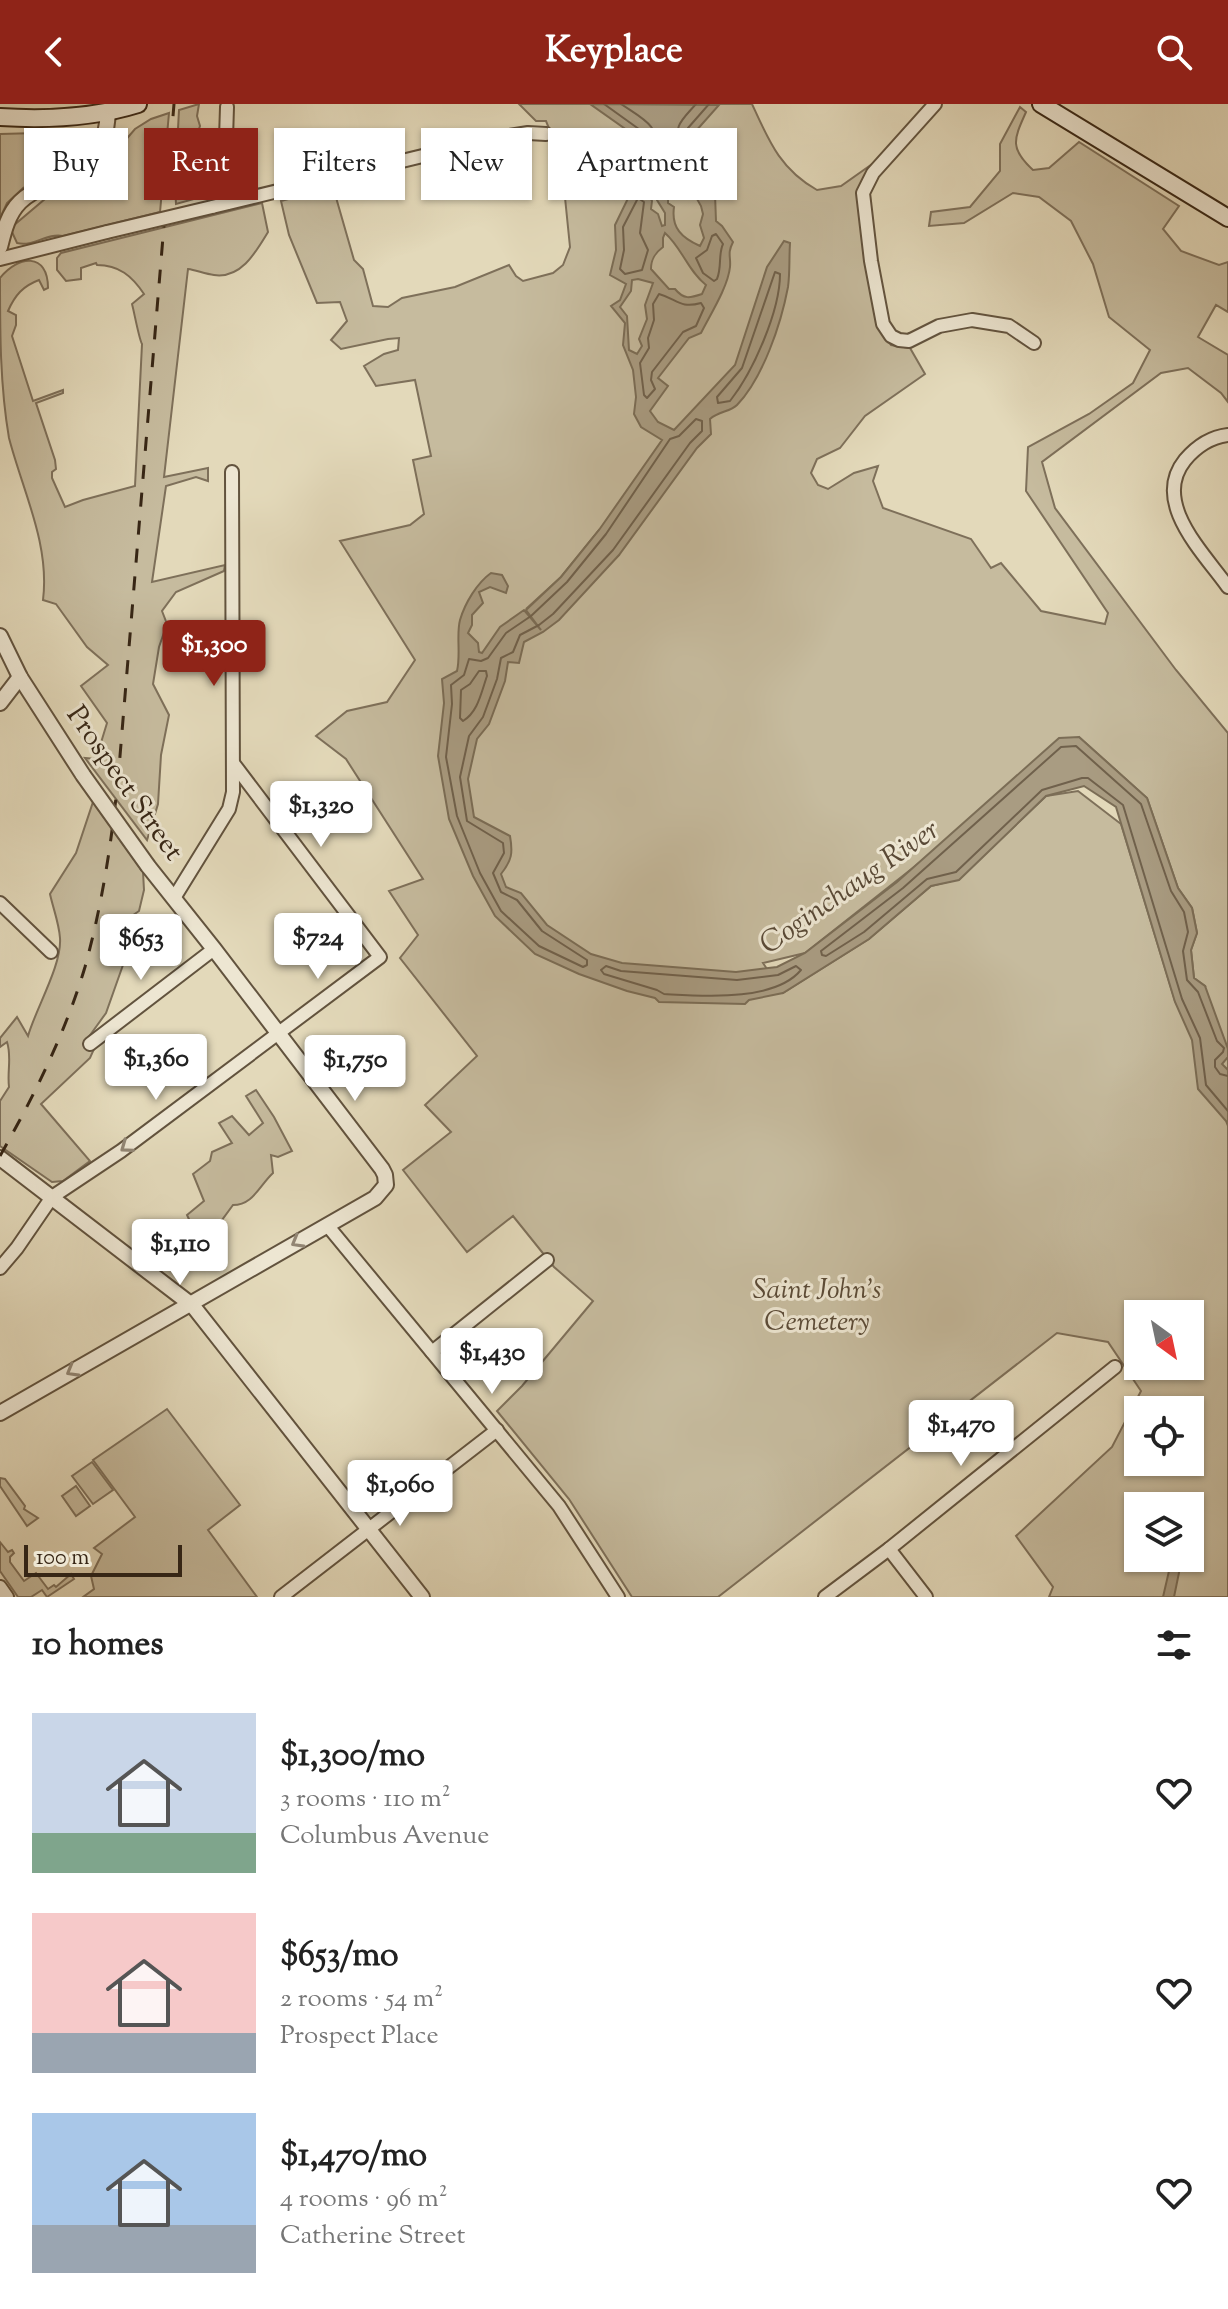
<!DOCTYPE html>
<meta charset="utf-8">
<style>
body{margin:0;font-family:"Sorts Mill Goudy",serif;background:#f6f6f6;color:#222;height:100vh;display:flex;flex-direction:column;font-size:30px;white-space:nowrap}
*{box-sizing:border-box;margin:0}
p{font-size:26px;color:#767676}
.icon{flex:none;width:44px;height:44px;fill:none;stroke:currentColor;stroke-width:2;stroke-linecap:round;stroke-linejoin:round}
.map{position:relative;height:1493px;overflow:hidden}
.drawer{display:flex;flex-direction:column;background:#fff;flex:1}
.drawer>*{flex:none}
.banner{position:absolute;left:24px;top:24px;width:800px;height:72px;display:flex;gap:16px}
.needle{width:52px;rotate:147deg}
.controls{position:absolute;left:1124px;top:1196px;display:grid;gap:16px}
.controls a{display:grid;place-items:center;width:80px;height:80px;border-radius:0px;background:#fff;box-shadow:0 2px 6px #0004;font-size:40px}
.scale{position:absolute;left:24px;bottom:20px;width:158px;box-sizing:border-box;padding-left:8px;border:4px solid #372615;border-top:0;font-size:22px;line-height:28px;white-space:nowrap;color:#372615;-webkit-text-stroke:6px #ede6d2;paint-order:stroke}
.price{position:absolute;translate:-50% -68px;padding:0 18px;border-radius:8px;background:#fff;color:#222;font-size:26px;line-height:52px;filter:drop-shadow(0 2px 4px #0008)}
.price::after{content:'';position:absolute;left:50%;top:48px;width:24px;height:18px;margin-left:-12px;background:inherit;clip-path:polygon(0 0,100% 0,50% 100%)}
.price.on{background:#8f2418;color:#fff}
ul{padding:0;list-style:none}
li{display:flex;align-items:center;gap:24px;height:200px;padding:0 32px}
li span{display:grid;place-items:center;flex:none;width:224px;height:160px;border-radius:0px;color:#555}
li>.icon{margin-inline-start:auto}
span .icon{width:96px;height:96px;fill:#fffc;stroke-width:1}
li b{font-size:34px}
h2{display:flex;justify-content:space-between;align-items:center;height:96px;padding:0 32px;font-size:34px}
.chip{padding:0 28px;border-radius:0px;background:#fff;box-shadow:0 2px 6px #0004;font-size:28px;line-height:72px}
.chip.on{background:#8f2418;color:#fff}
header{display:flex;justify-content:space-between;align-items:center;height:104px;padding:0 32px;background:#8f2418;color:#fff;font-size:36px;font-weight:700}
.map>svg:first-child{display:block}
.green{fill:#c6bb9e;stroke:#7e705a;stroke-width:2;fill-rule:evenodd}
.water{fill:#a99c82;stroke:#7b6d56;stroke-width:2;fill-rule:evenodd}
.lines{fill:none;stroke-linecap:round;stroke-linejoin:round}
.shore{stroke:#70614c;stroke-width:2}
.minor-casing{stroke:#62533e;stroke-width:16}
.tertiary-casing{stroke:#62533e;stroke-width:18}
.secondary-casing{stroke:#372615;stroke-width:20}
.minor{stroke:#ede6d2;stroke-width:12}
.tertiary{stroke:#ede6d2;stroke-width:14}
.secondary{stroke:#ede6d2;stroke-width:16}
.rail{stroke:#372615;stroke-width:3;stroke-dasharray:14 14;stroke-linecap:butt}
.minor-bridge-casing{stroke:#62533e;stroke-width:16;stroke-linecap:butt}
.tertiary-bridge-casing{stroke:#62533e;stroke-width:18;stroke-linecap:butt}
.minor-bridge{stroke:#ede6d2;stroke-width:12}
.tertiary-bridge{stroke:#ede6d2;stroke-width:14}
.oneway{stroke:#928674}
.labels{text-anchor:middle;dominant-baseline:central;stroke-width:6;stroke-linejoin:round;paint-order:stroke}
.street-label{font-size:28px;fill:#372615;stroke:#ede6d2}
.park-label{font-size:28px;font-style:italic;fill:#5b4b37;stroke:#ede6d2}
.water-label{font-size:30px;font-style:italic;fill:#594936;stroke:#ede6d2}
</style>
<header><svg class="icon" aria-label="back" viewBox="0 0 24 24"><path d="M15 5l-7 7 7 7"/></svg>Keyplace<svg class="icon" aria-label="search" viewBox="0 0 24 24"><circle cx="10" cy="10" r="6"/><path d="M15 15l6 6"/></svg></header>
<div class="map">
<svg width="1228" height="1493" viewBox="0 0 1228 1493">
<rect width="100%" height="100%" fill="#e3d9ba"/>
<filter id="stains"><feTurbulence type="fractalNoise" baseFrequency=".0025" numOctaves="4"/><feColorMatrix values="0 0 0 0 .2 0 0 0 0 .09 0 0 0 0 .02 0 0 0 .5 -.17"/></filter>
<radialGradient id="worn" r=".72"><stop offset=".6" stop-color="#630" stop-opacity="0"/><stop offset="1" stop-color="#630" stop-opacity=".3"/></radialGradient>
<g class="green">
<path d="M199,0l-2,12 3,10 -6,17 9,31 11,10 -2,10 -36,10 -1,-19 4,-75z"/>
<path d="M519,0h233c17,37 28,65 65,86l24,-4 34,-24 -15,23 17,138 14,22 19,3 15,26 -60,42 -25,32 -23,11 -6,14 7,12 10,4 26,-16 24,-7 -5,15 10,27 88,31 20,29 10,-5 40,48 64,13 3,-11 -82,-122 2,-44 61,-33 44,-31 17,-33 -41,-33 -16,-53 -22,-43 -32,-24 -26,-4 -49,30 -35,3 2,-14 39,-5 30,-36v-27l20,-37 6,5c-12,27 -17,36 7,58l16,-2 30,-26 100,64 -16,23 18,22 38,14 9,-3v50l-12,-7 -18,32 30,18v47l-7,-9 -33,-25 -27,5 -119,89 13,46 121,162 52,63v864h-179l4,-10 -37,-51 96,-89 29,-56 -33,-49 -51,-9 -339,264h-86l-63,-98 -72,-88 25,-25 71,-85 -39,-34 -41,-51 -46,36 -64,-82 48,-38 -26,-27 52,-49 -77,-98 18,-23 -29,-44 34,-12 -77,-120 -30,-23 31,-25 40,-9 28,-42 -75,-119 70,-16 14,-11 -11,-54 18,-4 -16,-76 -39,6 -12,-20 20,-12 14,-4 1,-12 -11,1 -47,10 -10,-9 16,-19 -7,-19 -23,1 -28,-68 -8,-34 52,-14 21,73 9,9 10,37 15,1 14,-9 53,-11 54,-22 7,11 7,5 30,-8 10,-8 7,-18 -9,-89 -15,-37h-10zM599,426l20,25 -29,29 -64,25 35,-32zM1079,633l68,61 31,90 14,20 5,25 -6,17 3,28 11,8 -30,15 -54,-177 -43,-33 -32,5 -87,83 -28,7 -62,53 -86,54 -20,-30 42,-10zM1138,1210h52v52h-52zM1138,1306h52v52h-52zM1138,1402h52v52h-52z"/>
<path d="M169,9l-9,99 -97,24c-17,-3 -29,11 -46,7l-5,-11 1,-6 32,-27 42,-14 48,-56 16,-10z"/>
<path d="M76,28l8,1 7,9 -2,12 -18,15 -33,11 -15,8 -16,15 -7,15v-84z"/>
<path d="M262,99l6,29c-12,20 -27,47 -54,43 -9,-1 -18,-5 -26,-6l-24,208 44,-9v13l-12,-4 -30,9 -14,96 73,-17 -1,6 -48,21 -14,19 5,13 -8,23 -6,37 16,31 -8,40 -3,49 -11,36 -62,-82 11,1 11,-36 -26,-37 27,-21 -21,-18 -31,-43 -13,-4c7,-56 -20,-108 -34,-162 -9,-52 -9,-107 -9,-160 18,-23 48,-26 48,10l-4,2 -5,-10c-16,6 -24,15 -31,31l8,4v10l-4,11 21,65 30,-11v3l-27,10 19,57 1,9 -4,3v6l13,29 18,-7 52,-14 7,-142c-3,-5 -8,-33 -10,-40l12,-10c-12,-18 -25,-29 -47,-29l-1,-2 -15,5v11l-15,2 -9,-11v-12l4,-5z"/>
<path d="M93,698l50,70 1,18 -5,21 -7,5 -6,17 3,15 -23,65 -18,25 6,11 -4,9 -49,46 49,57 -27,20 -11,1 -52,-36v-45l9,-14c-2,-16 3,-30 -2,-45l-7,5v-9l17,-21 11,19c8,-28 34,-71 32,-98 -1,-15 -7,-30 -10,-44l26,-41z"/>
<path d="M256,986l18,27 18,34 -14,6 -7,-2 2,18c-14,13 -20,32 -40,32l-14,19 -15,12 -10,-6 -7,-15 17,-14 -11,-27 17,-13 2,-9 20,-9 -13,-20 13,-7 17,19 14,-12 -17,-27z"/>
<path d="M167,1305l73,96 -32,25 49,67h-174l11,-8 -3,-13 11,-22 -8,-6 41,-31 -42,-57z"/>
<path d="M92,1358l21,28 -20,14 -21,-28z"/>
<path d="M0,1374l5,1 20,27 -1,3 14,9 -11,8 -27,-40z"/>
<path d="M76,1382l14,20 -14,10 -14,-20z"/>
<path d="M0,1438l8,10 4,-2 2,3 -4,4v5l14,19 12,-8 12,16 6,-4 2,2 15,-13 3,5 -27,18 -5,-7 -11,7h-13l-18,-26z"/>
</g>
<g class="water">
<path d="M590,0l129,1 -24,27 12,12 -15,22 9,7 14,21 1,27 6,5 11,16c-6,12 -2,14 -3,25 -2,20 -20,48 -29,66l-12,5 -31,40 10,8 -18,25 8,11 16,8 61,-65 32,-98 17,-26 6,2c-1,15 0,30 -2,44 -7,37 -25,91 -51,118 -7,7 -18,6 -27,14l1,15 -14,14 -78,107 -60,65 -16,12 -19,10 -5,21 -11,-1 -3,19 -16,43 -12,15 -9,40 6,38 36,19c3,17 2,24 -9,38l5,13 15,6 26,32 44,29 31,9 114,9 41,-5 28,-14 92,-71 162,-144 20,-1 68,61 31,90 14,20 5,25 -6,17 3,28 11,8 23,63v8l-6,7 6,6v56l-2,-5 -28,-32 -6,-49 -17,-38 -59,-195 -32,-21 -38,10 -87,84 -28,6 -62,53 -86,54 -34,7 -4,4 -86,-2 -4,-4 -28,-7 -48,-17 -44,-20 -40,-38 -22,-40 -24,-57 -11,-63 6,-53 -2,-24 15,-8c4,-17 -1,-36 3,-51 5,-17 17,-37 31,-47l11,2 6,11 -2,7 -16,-6 -11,5 4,11 -11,12v10l-4,8 10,10 1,9 3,1 18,-26 24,-17 17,20 -15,-20 35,-33 38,-47 63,-90 -21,-13 -7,-13 2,-17 -3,-27 -10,-25 2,-22 -14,-17 9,-6 6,-16 -16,-9 6,-25 -1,-25 19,-39 -4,-19 3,-18 8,-4 -3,-7zM656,70l4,2 2,8 -5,16 8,13v12l-3,1 -4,-12 -7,-5 1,-8 -7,-13zM672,76l16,3 13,23 2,8 -3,11 4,13 -4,8c-18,-8 -29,-18 -26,-39l-6,-4v-17zM665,129c17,15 23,38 41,52l-4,9c-12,4 -18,6 -27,-5h-6l-18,-20c0,-10 4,-16 12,-22v-9zM638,175l15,4 -8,22 2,14 -8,20 3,7 -5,8 -8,-4 -2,-34 -7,-9 11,-16 1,-11z"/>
<path d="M1172,1454h10l-8,39h-11z"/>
</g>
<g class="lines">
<g class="shore">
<path d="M604,0l39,28 5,15c-4,10 -13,11 -9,25l3,2 13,-8 14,6 14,-1 2,-9 10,-15 -7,-11v-8l21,-24"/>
<path d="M621,0c22,15 39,21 37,50l14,7 3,-1 7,-12c-10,-22 -1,-27 14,-44"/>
<path d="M638,94l6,4 -4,31 8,17 -6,20 -17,4 -5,-5 4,-19 -1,-23z"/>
<path d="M716,130l7,10c-5,11 -1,23 -6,35l-3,2 -11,-8 -7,-15 11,-8 5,-14z"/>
<path d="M775,168l5,2c0,37 -27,98 -50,127l-12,2 -1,-6 25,-29z"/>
<path d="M659,190c18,5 21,15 42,9l3,5 -8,18 -13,6 -31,40 -1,8 4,9 -8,9 -3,-3 -4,-32 9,-15 -1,-10 6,-18 -1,-16z"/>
<path d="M696,315l6,2v10l-12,12 -77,107 -60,64 -14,11 -19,10 -7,17 -12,6 -4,21 -14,38 -14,19 -9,41 7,44 36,22 1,10 -11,20 8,19 16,8 25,31 45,29v5l-4,2 -44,-21 -38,-35 -21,-38 -23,-57 -11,-59 6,-53 -1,-19 13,-10 5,-16 12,2 7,-3 18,-25 25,-17 36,-34 39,-48 64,-95 9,-3z"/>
<path d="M479,567h7l1,5c-6,17 -9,36 -24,45l-3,-3 1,-28 9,-6z"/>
<path d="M606,862l15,5 116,9 41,-5 18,-9 5,4c-27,32 -98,26 -137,24l-7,-4 -53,-16 -3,-4z"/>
<path d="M1228,972l-8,-2 -5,-7v-7l8,-8 1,-4 -7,-7 -19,-49 -11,-12 -4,-29 5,-19 -4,-20 -13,-21 -30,-87 -65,-58 -15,1 -158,141 -82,63 1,4 4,1 38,-24 63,-53 29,-7 86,-82 40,-12h6l35,27 59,194 18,39 6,47 22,26"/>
</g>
<g class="minor-casing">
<g id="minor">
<path d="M935,0l-62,69 -10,20 8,68 12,63 8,12 8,4 10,1 30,-15 33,-6 37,6 25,17"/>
<path d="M227,3l-2,63 2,33"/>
<path d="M212,103l285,-69 31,-5 18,1"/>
<path d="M0,155l107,-27"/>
<path d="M1228,331c-17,2 -32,12 -43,25 -34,42 18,92 43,127"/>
<path d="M174,794l55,-89 4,-17 -1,-320"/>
<path d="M0,799l51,49"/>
<path d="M90,940l124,-95"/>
<path d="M327,1121l232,281 59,91"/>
<path d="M0,1164l17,-20 35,-51 69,-46 259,-194 -147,-194"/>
<path d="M432,1248l115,-92"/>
<path d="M889,1445l37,48"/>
<path d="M0,1483l7,10"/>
<path d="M281,1493l216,-167"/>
<path d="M825,1493l64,-48 226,-182"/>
</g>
</g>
<g class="tertiary-casing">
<g id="tertiary">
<path d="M0,143c4,-16 8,-33 20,-45 9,-9 20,-14 32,-19 38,-14 54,-29 56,-72"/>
<path d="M0,532l20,41 63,98"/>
<path d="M0,599l20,-26"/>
<path d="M0,1054l193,148 229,291"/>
<path d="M0,1309l375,-215 11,-13 -1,-10 -3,-6 -168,-220 -66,-83"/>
</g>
</g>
<g class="secondary-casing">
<g id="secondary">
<path d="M1041,0l187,114"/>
<path d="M0,13c46,3 93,1 138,-13"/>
</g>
</g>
<use href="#minor" class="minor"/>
<use href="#tertiary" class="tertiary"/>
<use href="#secondary" class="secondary"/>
<path class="rail" d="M0,1052c34,-60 65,-122 85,-189 19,-69 29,-140 35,-211l54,-652"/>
<g class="minor-bridge-casing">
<path id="minor-bridge" d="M107,128l105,-25"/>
</g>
<g class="tertiary-bridge-casing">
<path id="tertiary-bridge" d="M83,671l65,91"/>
</g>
<use href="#minor-bridge" class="minor-bridge"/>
<use href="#tertiary-bridge" class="tertiary-bridge"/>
</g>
<defs><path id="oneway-chevron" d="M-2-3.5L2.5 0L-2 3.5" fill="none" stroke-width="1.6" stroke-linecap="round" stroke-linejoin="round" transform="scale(2)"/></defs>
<g class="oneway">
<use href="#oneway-chevron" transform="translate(126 1043) rotate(144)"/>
<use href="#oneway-chevron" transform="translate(297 1138) rotate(150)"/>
<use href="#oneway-chevron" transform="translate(72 1267) rotate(150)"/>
</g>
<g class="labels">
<g class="street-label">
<text transform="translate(124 680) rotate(55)">Prospect Street</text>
</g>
<g class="park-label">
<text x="817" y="1187">Saint John's<tspan x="817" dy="32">Cemetery</tspan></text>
</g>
<g class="water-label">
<text transform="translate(850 784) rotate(-35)">Coginchaug River</text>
</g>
</g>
<rect width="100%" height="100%" filter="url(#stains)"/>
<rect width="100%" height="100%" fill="url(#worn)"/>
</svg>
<div class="controls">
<a><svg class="needle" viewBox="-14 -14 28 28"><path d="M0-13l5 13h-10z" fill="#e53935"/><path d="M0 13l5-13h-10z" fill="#767676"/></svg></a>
<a><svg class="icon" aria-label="locate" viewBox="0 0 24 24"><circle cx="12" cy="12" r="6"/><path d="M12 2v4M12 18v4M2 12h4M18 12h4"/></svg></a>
<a><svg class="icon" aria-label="layers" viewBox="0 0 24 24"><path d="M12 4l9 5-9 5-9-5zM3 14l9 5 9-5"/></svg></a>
</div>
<div class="scale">100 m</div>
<b class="price on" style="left:214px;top:584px">$1,300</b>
<b class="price" style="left:321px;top:745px">$1,320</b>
<b class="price" style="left:318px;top:877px">$724</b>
<b class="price" style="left:141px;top:878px">$653</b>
<b class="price" style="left:156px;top:998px">$1,360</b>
<b class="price" style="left:355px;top:999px">$1,750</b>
<b class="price" style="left:180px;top:1183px">$1,110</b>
<b class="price" style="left:492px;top:1292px">$1,430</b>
<b class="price" style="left:961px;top:1364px">$1,470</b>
<b class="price" style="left:400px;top:1424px">$1,060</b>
<div class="banner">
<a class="chip">Buy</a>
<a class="chip on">Rent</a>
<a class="chip">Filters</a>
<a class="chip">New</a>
<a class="chip">Apartment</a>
</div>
</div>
<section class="drawer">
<h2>10 homes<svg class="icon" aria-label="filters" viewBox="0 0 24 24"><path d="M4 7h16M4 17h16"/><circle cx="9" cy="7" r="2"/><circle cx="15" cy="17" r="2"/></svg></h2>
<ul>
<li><span style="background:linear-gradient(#c9d6e8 75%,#7fa58c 0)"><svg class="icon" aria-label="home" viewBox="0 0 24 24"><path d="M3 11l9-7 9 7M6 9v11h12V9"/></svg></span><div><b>$1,300/mo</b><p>3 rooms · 110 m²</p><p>Columbus Avenue</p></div><svg class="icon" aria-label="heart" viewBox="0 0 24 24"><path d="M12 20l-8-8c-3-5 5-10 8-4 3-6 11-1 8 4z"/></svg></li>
<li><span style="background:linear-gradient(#f6c9c9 75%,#9aa5b1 0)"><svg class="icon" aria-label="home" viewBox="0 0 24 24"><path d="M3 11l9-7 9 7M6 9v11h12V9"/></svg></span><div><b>$653/mo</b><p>2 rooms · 54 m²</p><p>Prospect Place</p></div><svg class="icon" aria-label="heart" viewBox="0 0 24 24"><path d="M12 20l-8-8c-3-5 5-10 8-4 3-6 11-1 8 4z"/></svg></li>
<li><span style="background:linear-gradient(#a9c7e8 70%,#9aa5b1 0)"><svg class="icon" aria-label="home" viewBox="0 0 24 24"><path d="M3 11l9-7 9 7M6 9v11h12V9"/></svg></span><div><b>$1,470/mo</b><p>4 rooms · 96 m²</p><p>Catherine Street</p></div><svg class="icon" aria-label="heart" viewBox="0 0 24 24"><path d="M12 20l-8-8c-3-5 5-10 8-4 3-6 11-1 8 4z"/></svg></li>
</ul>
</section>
